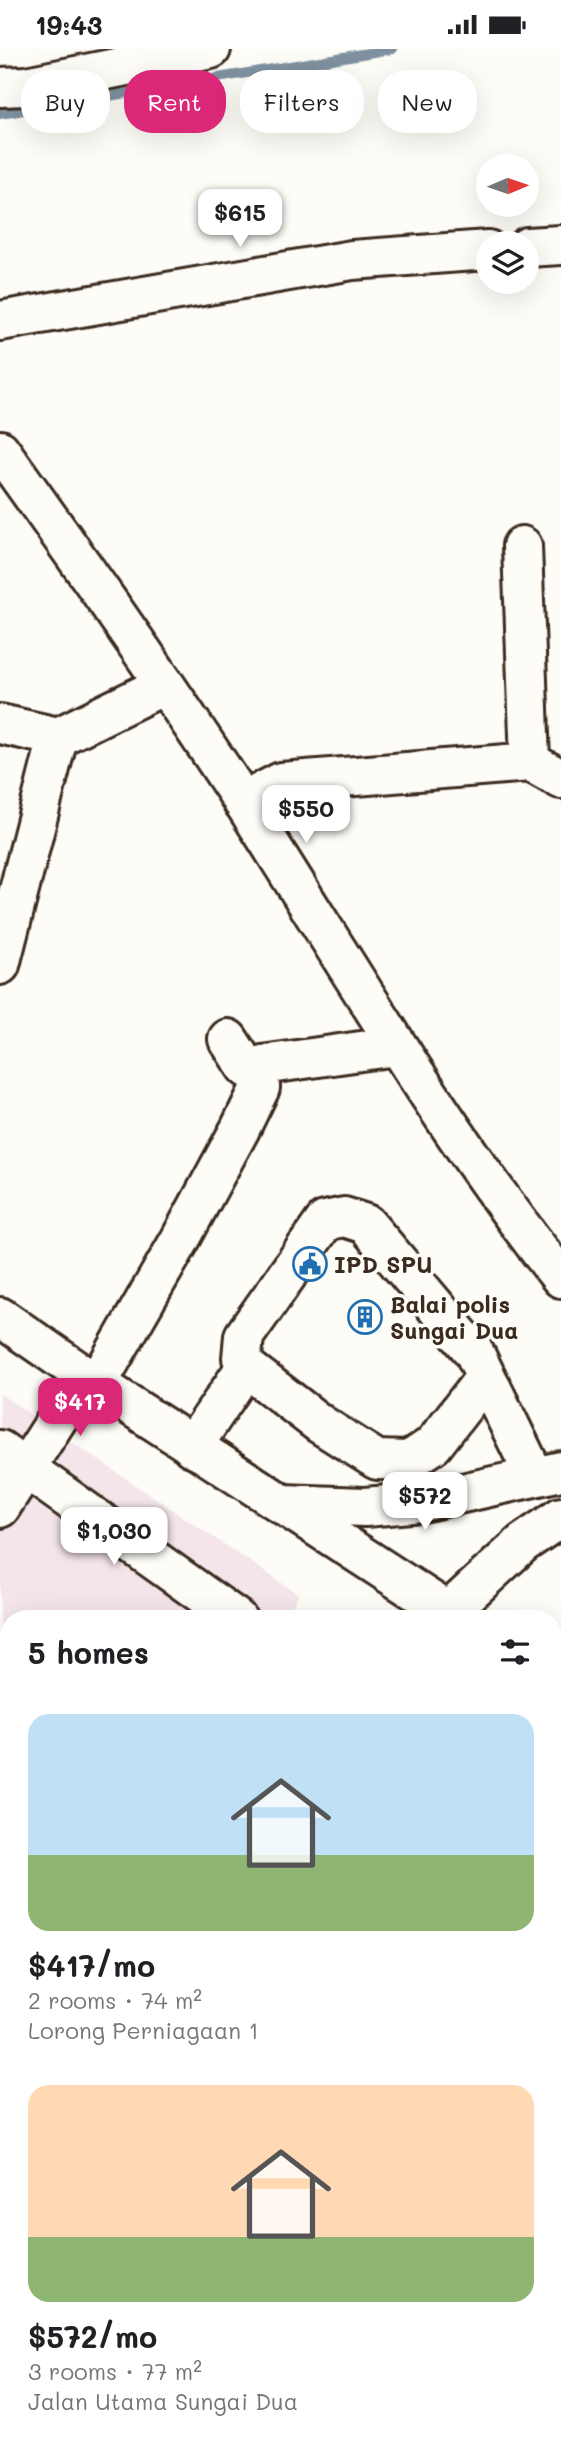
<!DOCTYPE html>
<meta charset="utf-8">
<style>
body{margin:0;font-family:Mali,sans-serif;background:#f2f2f2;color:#202124;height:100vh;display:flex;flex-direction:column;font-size:26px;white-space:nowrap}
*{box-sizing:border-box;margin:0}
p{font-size:23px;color:#757577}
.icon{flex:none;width:38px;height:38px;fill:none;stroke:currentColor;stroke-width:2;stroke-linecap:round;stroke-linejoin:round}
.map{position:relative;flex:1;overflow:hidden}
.side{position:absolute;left:0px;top:1561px;width:562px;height:840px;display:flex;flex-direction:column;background:#fff;border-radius:28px 28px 0 0;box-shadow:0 7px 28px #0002}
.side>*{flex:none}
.banner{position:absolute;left:21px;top:21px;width:520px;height:63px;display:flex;gap:14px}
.needle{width:46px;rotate:88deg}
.tools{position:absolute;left:476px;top:105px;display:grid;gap:14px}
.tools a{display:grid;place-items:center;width:63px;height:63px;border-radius:50%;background:#fff;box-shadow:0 7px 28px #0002;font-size:35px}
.price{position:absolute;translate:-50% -60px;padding:0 16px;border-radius:14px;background:#fff;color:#222;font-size:23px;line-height:46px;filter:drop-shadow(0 2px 4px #0008)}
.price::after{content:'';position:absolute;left:50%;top:42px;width:21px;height:16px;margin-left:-10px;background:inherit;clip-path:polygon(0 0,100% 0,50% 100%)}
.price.selected{background:#db2777;color:#fff}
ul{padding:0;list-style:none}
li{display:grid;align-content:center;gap:14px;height:371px;padding:0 28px}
li span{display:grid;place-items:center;height:217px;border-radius:21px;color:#555}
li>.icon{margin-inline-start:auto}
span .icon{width:126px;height:126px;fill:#fffc;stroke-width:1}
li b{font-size:30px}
h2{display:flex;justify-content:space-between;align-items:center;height:84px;padding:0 28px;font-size:30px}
.tag{padding:0 24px;border-radius:28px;background:#fff;box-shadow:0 7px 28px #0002;font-size:24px;line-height:63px}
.tag.selected{background:#db2777;color:#fff}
.status{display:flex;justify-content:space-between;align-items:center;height:49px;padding:0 35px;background:#fff;direction:ltr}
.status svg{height:19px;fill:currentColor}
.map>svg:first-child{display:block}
.built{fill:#f4e5eb}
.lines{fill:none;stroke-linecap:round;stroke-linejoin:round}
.stream{stroke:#7f91a0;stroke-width:10}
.minor-casing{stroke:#3b2a1e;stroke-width:44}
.major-casing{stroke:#3b2a1e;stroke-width:44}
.minor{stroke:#fdfcf7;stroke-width:38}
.major{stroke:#fdfcf7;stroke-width:38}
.labels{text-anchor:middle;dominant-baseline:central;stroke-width:7;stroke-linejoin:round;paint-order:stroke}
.poi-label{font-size:23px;font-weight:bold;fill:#3b2a1e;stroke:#fdfcf7;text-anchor:start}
</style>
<div class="status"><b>19:43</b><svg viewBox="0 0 49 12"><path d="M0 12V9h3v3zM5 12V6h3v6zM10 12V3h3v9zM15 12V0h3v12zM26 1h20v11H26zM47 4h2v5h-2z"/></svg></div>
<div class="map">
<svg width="561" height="2401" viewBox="0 0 561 2401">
<rect width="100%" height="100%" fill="#fdfcf7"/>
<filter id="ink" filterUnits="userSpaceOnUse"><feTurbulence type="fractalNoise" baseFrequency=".0143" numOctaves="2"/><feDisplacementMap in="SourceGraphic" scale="14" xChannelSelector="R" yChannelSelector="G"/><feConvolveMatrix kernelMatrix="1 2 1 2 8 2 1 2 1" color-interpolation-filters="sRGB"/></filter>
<g filter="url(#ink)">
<g class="built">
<path d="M0,1345l298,200 -11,25h-278v275l-9,17z"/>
<path d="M0,2275l9,7v110h117l-2,9h-124z"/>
</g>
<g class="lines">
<path class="stream" d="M0,65l392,-65"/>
<g class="minor-casing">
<g id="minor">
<path d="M0,38l26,-1 185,-37"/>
<path d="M527,198l34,-2"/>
<path d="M0,272l352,-61 136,-10"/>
<path d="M0,401c83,116 166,233 244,353 103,160 198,326 317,475"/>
<path d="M522,497l8,216"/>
<path d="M0,675l58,13 -58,228"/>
<path d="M58,688l106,-52"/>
<path d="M243,753l38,-20 249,-20 31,17"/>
<path d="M228,990l18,28 13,2"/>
<path d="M485,1329l-52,67 -24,16 -32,-1 -57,-36 -74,-57 -4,-9 2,-22 81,-115 19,-4 22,7 108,128 60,123"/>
<path d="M97,1335l83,-144 60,-111 20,-41 -1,-19 3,-4 134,-19"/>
<path d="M192,1398l54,-80"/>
<path d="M0,1401l237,169"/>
<path d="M0,1459l85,-132"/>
<path d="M0,1635l9,7"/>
<path d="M553,1763l8,6"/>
<path d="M0,1827l9,-17"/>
<path d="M553,1854l8,-46"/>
<path d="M0,2237l9,9"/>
<path d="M196,2401l2,-9"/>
<path d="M439,2401l2,-9"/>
</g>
</g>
<g class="major-casing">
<g id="major">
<path d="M0,1268l85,59 374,243"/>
<path d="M282,1455l83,3 57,-5 139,-31"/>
<path d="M448,1563l75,-69 38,-26"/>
<path d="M553,1625l8,4"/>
</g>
</g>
<use href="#minor" class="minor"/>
<use href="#major" class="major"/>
</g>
</g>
<defs>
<g id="civic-ring" transform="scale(1.75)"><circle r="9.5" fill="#fdfcf7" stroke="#1f6fb2" stroke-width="1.5"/><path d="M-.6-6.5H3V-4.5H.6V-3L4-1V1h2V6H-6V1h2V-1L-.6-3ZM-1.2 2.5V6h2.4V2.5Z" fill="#1f6fb2"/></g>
<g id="building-ring" transform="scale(1.75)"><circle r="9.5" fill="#fdfcf7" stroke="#1f6fb2" stroke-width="1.5"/><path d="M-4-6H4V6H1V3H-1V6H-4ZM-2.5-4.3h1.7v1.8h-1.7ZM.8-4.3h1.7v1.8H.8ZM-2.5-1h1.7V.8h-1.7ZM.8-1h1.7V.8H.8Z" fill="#1f6fb2"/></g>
</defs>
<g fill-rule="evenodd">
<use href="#civic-ring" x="310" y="1215"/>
<use href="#building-ring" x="365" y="1268"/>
</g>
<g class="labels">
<g class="poi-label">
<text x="334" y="1215">IPD SPU</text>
<text x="390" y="1255">Balai polis<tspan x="390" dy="26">Sungai Dua</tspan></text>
</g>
</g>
</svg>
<div class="tools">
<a><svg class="needle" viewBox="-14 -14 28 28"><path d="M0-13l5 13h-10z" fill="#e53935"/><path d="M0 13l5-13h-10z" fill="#757577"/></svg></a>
<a><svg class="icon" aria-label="layers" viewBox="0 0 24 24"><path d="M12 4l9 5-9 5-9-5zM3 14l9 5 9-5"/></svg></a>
</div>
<b class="price" style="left:240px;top:200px">$615</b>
<b class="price" style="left:306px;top:796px">$550</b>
<b class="price selected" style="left:80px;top:1389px">$417</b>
<b class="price" style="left:425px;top:1483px">$572</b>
<b class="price" style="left:114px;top:1518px">$1,030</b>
<div class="banner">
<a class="tag">Buy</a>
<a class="tag selected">Rent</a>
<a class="tag">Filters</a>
<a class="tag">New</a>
</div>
<section class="side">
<h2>5 homes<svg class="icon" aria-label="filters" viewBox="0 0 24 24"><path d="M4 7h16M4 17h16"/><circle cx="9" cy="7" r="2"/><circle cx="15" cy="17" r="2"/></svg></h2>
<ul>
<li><span style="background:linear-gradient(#bfe0f5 65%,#8fb573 0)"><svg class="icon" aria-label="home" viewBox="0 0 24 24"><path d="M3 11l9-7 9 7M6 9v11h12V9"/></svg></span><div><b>$417/mo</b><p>2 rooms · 74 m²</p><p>Lorong Perniagaan 1</p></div></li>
<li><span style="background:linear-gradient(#ffd9b3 70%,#8fb573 0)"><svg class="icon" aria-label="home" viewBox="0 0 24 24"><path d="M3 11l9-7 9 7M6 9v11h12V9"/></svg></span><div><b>$572/mo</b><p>3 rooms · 77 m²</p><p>Jalan Utama Sungai Dua</p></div></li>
</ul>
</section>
</div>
